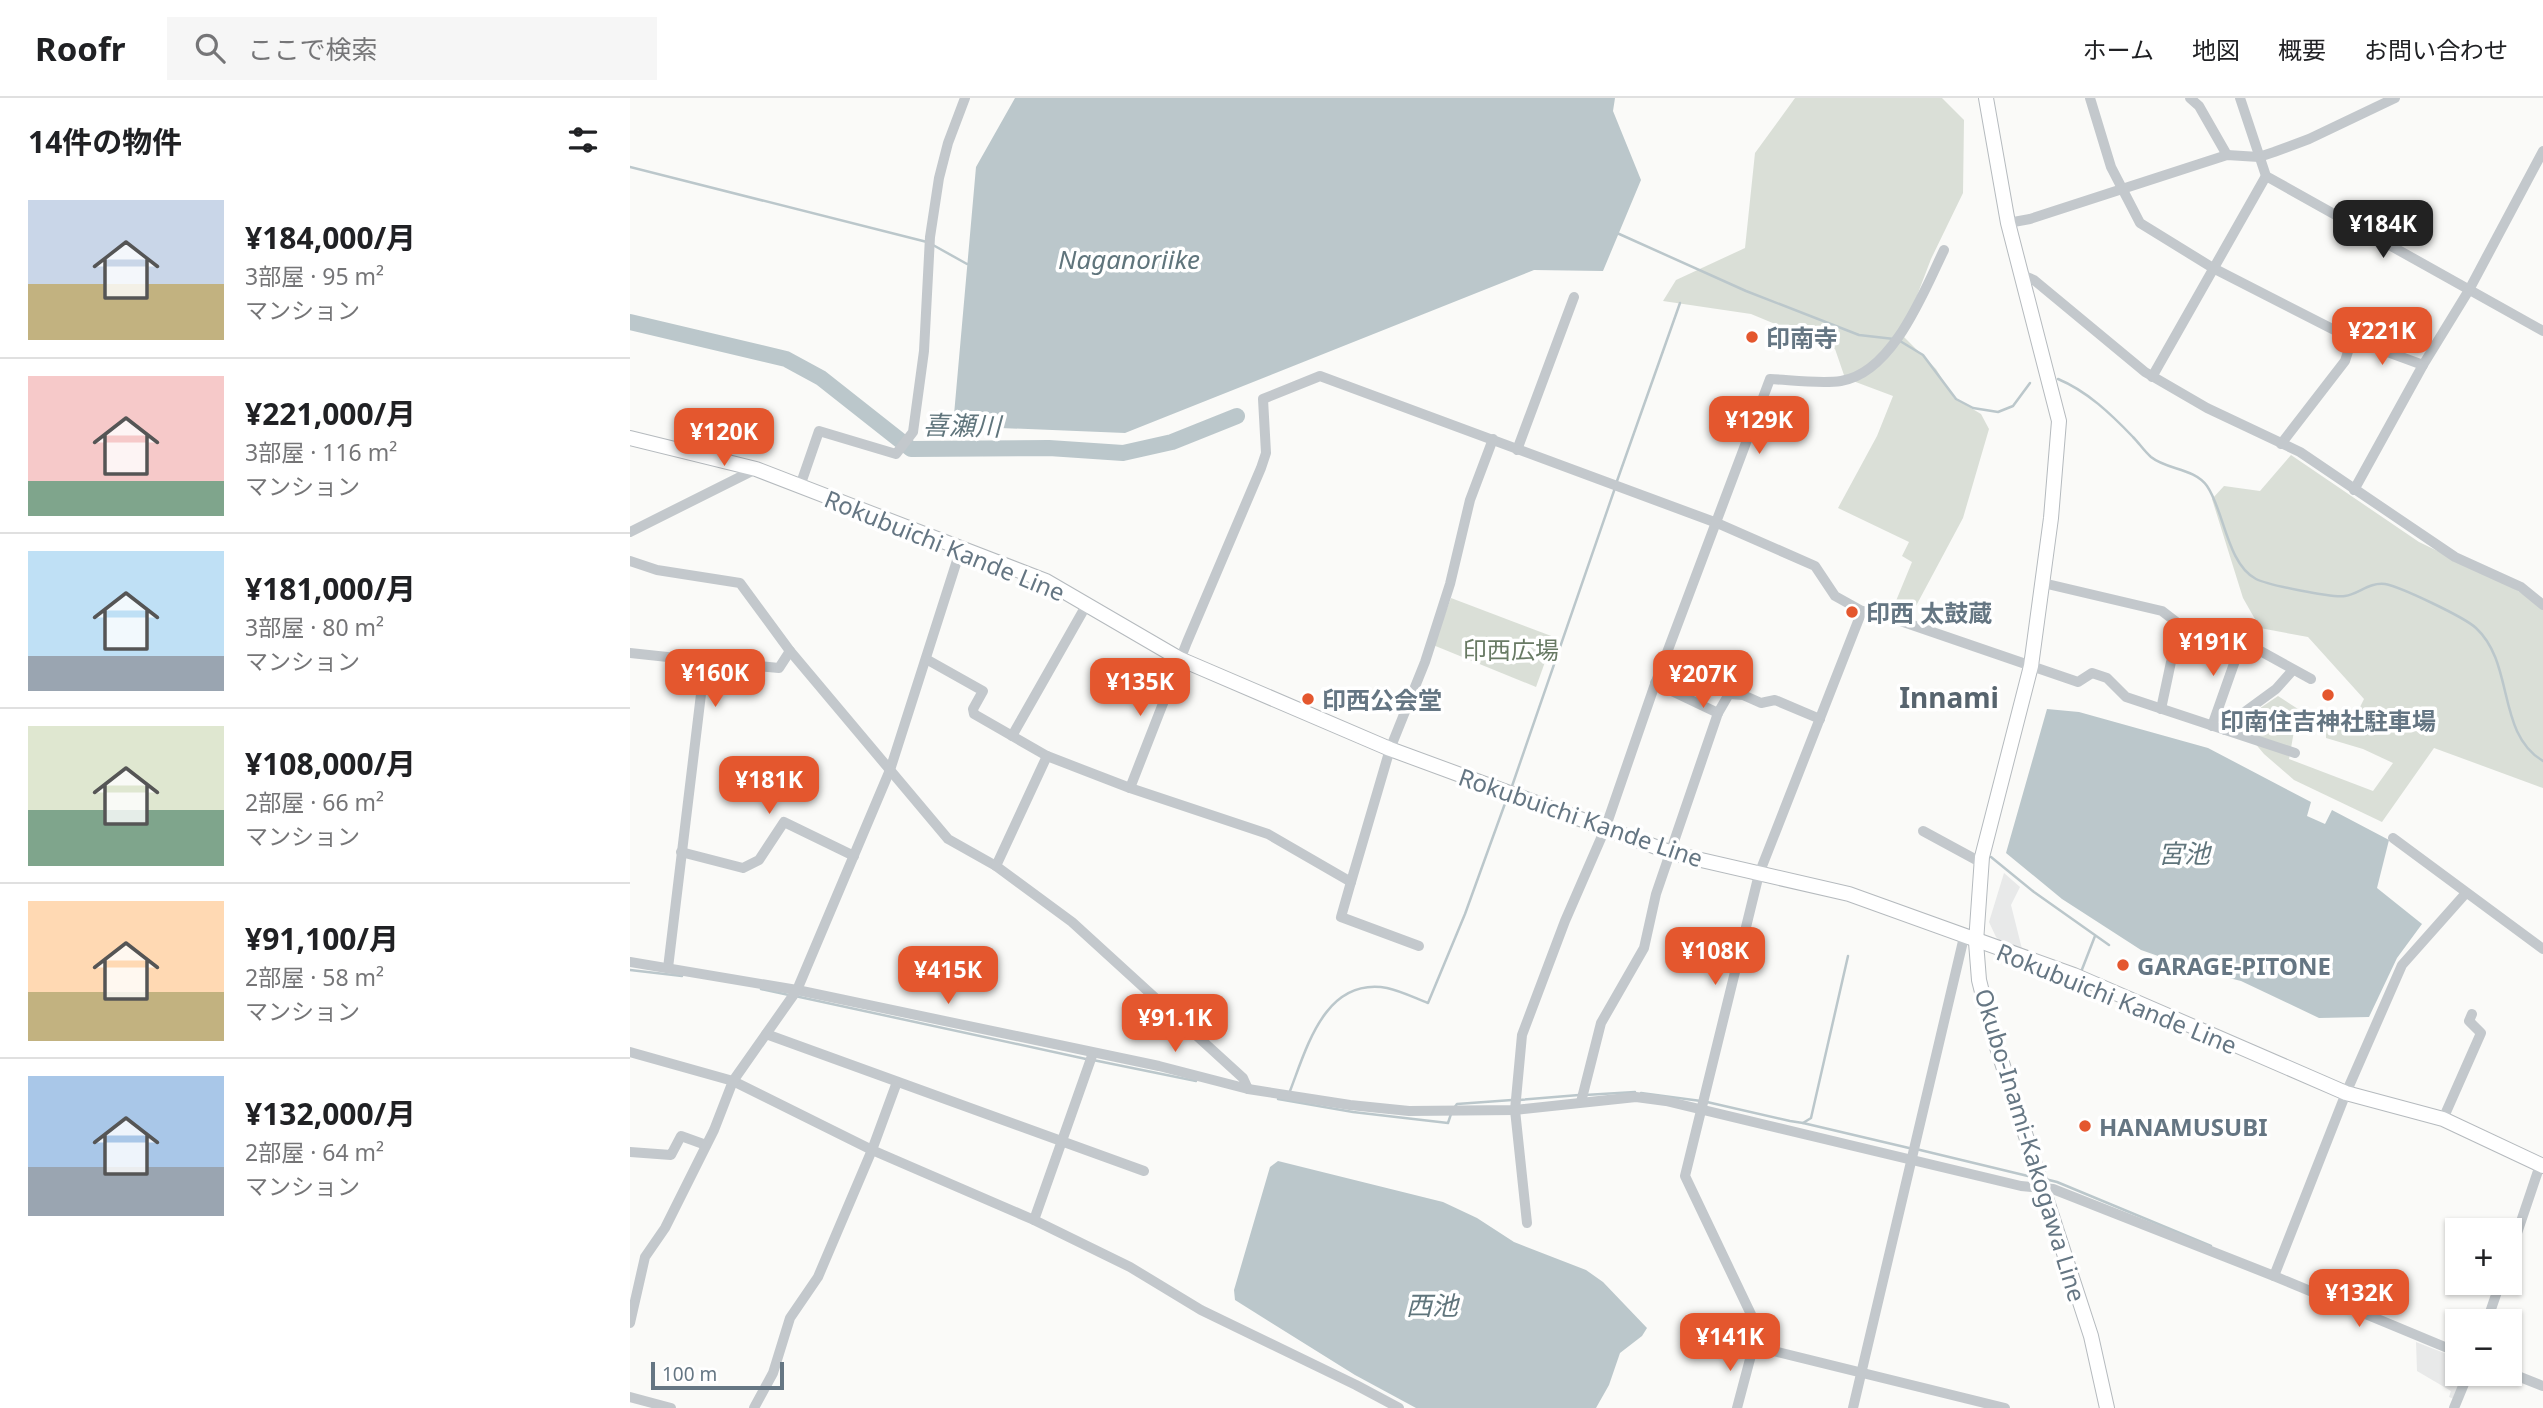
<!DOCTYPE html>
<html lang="ja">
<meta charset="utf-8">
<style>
body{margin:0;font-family:"Noto Sans","Noto Sans JP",sans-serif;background:#f6f6f6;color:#202124;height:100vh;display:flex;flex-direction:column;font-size:26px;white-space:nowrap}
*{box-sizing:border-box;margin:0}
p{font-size:23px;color:#757577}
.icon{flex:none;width:38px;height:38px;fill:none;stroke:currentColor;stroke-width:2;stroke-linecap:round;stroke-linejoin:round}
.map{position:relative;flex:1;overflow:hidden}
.drawer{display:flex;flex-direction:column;background:#fff;width:630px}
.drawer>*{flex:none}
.tools{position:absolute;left:1815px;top:1120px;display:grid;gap:14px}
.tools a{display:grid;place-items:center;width:77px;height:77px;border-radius:0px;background:#fff;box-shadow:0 2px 5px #0004;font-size:35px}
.scale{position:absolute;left:21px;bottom:18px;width:133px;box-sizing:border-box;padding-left:7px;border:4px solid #657683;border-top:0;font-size:19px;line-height:24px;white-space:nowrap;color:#657683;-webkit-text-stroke:5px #fff;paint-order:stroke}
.price{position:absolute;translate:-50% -60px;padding:0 16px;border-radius:14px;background:#e4572e;color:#fff;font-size:23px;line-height:46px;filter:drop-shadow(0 2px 4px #0008)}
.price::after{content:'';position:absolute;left:50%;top:42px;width:21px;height:16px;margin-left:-10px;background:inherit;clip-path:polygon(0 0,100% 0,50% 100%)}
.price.current{background:#222;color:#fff}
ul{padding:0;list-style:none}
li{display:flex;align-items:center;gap:21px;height:175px;padding:0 28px}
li+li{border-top:2px solid #e0e0e0}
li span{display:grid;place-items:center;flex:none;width:196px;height:140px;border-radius:0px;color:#555}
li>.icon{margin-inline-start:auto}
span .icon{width:84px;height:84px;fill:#fffc;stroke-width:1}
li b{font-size:30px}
h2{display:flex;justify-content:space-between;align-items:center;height:84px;padding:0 28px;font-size:30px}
header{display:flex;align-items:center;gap:42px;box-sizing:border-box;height:98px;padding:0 35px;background:#fff;border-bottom:2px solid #e0e0e0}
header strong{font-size:33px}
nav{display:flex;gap:38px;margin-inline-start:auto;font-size:24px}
.search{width:490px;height:63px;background:#f6f6f6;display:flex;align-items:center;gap:18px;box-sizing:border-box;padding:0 24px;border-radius:0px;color:#757577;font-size:26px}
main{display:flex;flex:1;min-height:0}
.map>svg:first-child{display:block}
.built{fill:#e8e9e9}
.green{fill:#dadfd7}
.water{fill:#bbc7cb}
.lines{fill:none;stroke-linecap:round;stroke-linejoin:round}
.stream{stroke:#bbc7cb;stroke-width:2.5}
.river{stroke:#bbc7cb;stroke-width:16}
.major-casing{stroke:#b5babe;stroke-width:16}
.minor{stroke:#c3c8cc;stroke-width:10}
.major{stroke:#fff;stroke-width:14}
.poi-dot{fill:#e4572e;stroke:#fff;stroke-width:2.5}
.labels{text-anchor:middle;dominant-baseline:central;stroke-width:7;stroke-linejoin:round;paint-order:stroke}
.poi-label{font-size:24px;font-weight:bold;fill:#657683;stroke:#fff;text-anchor:start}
.street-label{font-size:24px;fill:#657683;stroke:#fff}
.park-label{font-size:24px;fill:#687a64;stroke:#fff}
.water-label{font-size:26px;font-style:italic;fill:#60757c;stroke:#fff}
.quarter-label{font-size:28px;font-weight:bold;fill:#57646e;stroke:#fff}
</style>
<header>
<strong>Roofr</strong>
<div class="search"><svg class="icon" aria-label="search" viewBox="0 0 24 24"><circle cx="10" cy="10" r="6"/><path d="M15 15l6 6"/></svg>ここで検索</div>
<nav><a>ホーム</a><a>地図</a><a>概要</a><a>お問い合わせ</a></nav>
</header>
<main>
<section class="drawer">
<h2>14件の物件<svg class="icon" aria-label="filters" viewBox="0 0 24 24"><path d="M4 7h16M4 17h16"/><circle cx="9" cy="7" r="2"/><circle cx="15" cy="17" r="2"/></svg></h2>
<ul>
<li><span style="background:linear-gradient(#c9d6e8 60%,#c2b280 0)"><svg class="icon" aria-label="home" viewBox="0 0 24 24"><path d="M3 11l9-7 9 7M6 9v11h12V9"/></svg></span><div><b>¥184,000/月</b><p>3部屋 · 95 m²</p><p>マンション</p></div></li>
<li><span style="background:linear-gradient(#f6c9c9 75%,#7fa58c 0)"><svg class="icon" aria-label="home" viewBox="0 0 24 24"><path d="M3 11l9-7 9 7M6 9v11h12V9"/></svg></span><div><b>¥221,000/月</b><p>3部屋 · 116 m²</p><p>マンション</p></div></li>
<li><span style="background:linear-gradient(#bfe0f5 75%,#9aa5b1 0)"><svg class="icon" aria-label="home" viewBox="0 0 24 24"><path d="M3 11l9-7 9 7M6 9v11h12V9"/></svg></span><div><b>¥181,000/月</b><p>3部屋 · 80 m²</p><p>マンション</p></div></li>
<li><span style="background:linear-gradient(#dfe7d0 60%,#7fa58c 0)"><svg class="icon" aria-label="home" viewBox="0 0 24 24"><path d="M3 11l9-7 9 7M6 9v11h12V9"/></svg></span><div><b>¥108,000/月</b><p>2部屋 · 66 m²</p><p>マンション</p></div></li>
<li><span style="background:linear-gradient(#ffd9b3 65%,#c2b280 0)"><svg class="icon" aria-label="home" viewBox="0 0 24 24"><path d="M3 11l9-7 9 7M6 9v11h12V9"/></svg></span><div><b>¥91,100/月</b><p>2部屋 · 58 m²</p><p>マンション</p></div></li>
<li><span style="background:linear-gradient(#a9c7e8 65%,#9aa5b1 0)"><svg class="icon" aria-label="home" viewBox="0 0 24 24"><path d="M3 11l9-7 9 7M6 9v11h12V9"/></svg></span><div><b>¥132,000/月</b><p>2部屋 · 64 m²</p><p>マンション</p></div></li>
</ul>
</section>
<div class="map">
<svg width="1913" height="1310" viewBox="0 0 1913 1310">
<rect width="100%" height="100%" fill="#fafaf8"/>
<g class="built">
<path d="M1374,775l16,14 -9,18 12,48 -20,-9 -7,-7 -7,-15z"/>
<path d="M1786,1244l41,16v16h8l-11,25 -5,-2 2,-6 -34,-20z"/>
</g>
<g class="green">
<path d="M1165,0h147l22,22 -1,73 -32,66 -29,76 34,34 18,29 27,16 8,15 -26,89 -54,101 -18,-6 21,-51 -10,-6 7,-14 -71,-34 39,-72 16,-40 -48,-18 -10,-29 -84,-35 -88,-13 13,-21 69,-32 10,-95z"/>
<path d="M1661,357l128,87 89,43 35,21v182l-109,-40 -52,74 -88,-42 -30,-26 -26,-31 40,-27 20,13 -9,50 84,32 20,-28 -30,-14 -37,-11v-22l25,9 13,-26 -56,-62 -48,-9 -17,-30 -31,-99 12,-13 36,5z"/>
<path d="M821,500l103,39 -18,50 -103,-42z"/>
</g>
<g class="water">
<path d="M385,0h600l-2,13 28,69 -38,91 -69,-1 -409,163 -172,-7 23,-259z"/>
<path d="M1417,611l32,3 129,36 103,54 -4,14 18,8 7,-14 57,30 -12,48 45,36 -25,34 -28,59 -50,1 -78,-37 -40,-10 -60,-21 -79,-51 -56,-46z"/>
<path d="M648,1063l165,41 34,16 37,24 72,28 17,12 44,46 -5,8 -22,17 -11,32 -13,23h-180l-61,-33 -120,-75 -1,-10 36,-123z"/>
</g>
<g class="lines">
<g class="stream">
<path d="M0,69l297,75"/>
<path d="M987,135l129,58 113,44 35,4"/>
<path d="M303,147l34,19h3"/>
<path d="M1270,243l23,14 33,44 17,9 25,4 15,-6 17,-23"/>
<path d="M1428,281c29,12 53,35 75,58 6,6 11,14 18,20 16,13 43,11 56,29 17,24 20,78 49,93 12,6 76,19 89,17 14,-2 24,-14 40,-12 16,3 79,33 91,44 39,36 20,105 67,133"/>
<path d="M987,383l63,-178"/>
<path d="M881,691l104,-301"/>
<path d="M1361,759l43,35 75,53"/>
<path d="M0,872l52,6"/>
<path d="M1451,874l14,-36"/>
<path d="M131,891l28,6"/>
<path d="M165,898l291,63"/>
<path d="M463,962l103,21"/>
<path d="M660,993c17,-44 35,-114 97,-103 14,3 28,10 41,15l37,-89 42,-116"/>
<path d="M1011,995l60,8"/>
<path d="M955,997l50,-3"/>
<path d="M648,1001l75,13 95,11 3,-9"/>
<path d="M889,1002l60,-5"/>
<path d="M1077,1004l83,19 13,2 8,-5 37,-162"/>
<path d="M824,1010l3,-4 55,-4"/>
<path d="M1173,1025l106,25"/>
<path d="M1286,1051l116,28"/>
<path d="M1415,1081l12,3 154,64"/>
</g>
<path class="river" d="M0,224l156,37 35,19 90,71 138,-1 74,5 49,-11 65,-26"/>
<g class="major-casing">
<g id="major">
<path d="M1356,0l22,125 51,198 -8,97 -20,148 -49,191 -6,85 3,38 13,52 99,304 16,72"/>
<path d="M0,340l126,31 290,112 134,78 210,90 285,105 174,40 225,81 272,118 97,26 100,47"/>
</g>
</g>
<g class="minor">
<path d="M1460,0l21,69 29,56 73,45 139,71 -7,22 -64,83"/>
<path d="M1560,0l9,8 28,49"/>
<path d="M1610,0l26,78 277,155"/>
<path d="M1378,125l22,-4 197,-64 32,2 15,-5 35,-13 86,-41"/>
<path d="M1392,177l12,5 111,92 62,36 93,44 155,105 66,30 22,18"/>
<path d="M1722,241l71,26"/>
<path d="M1522,279l114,-201"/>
<path d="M887,352l57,-153"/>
<path d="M170,388l19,-55 77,23 17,-22 11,-81 6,-114 9,-59 9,-35 17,-45"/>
<path d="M1724,392l69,-125 46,-75 74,-139"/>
<path d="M0,434l126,-63"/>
<path d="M0,463l27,9 83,13 50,68 158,188 48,27 76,56 171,156 5,11"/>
<path d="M1413,485l119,28 35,27 17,7h17l4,-8 76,42"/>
<path d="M0,555l75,8 -37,307"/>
<path d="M296,561l57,32 -10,18 1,5 73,42"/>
<path d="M75,563l74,7 11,-17"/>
<path d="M1025,585l63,30"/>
<path d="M1531,611l10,-47"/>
<path d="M1582,628l30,-85"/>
<path d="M1595,632l10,-11 41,-30 17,-19"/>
<path d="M382,638l75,-132"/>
<path d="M500,690l57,-146 74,-174 5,-15 -3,-54 57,-23 397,147 98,43 20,30 27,15 18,3 198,68 14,-9 15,5 19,19 169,56"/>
<path d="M1293,733l59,32"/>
<path d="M1763,740l150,111"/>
<path d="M51,754l62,16 16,-8 25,-38 70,34"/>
<path d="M366,768l51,-110 83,32 138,46 83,48 39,-133 35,-87 25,-78 20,-84 23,-61"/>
<path d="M721,784l-10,35 78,29"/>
<path d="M0,864l167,28 362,76 89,23 102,16 59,6 106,-1 121,-13 30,4 355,85 32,3 221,87 183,76"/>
<path d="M136,936l378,137"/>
<path d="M0,954l103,29 139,69 162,70 96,47 71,43 155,75 43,23"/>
<path d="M951,1004l20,-79 43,-75 12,-54 62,-181 11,-19 14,1 18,8 14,-3 45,19"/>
<path d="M1813,1021l38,-86 -12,-12 3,-7"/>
<path d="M0,1054l41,3 10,-19 25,9"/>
<path d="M404,1122l59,-167"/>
<path d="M897,1125l-12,-113 7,-75 43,-114 40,-92 49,-142 116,-308c21,1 50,5 71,2 52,-8 83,-90 103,-131"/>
<path d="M1880,1156l30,-89"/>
<path d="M1644,1178l72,-183 56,-128 64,-72"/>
<path d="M1857,1223l13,-38"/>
<path d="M0,1225l15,-66 20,-29 49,-98 19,-49 64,-91 93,-220 71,-222"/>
<path d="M1123,1248l252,62"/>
<path d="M1880,1275l33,13"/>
<path d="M0,1299l41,11"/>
<path d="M124,1310l19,-35 17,-55 28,-41 54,-127 25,-68"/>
<path d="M1107,1310l21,-79 -73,-153 74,-302 103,-263"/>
<path d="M1223,1310l111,-471"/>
<path d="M1824,1310l14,-34"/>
</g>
<use href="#major" class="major"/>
</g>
<g class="poi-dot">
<circle cx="1122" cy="239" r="7"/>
<circle cx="1222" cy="514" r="7"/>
<circle cx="1698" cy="597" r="7"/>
<circle cx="678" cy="601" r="7"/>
<circle cx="1493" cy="867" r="7"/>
<circle cx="1455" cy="1028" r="7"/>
</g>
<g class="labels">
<g class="poi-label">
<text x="1136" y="239">印南寺</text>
<text x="1236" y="514">印西 太鼓蔵</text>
<text x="692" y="601">印西公会堂</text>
<text x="1698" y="622" text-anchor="middle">印南住吉神社駐車場</text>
<text x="1507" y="867">GARAGE-PITONE</text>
<text x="1469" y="1028">HANAMUSUBI</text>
</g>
<g class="street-label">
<text transform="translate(315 447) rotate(22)">Rokubuichi Kande Line</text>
<text transform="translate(951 719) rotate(19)">Rokubuichi Kande Line</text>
<text transform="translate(1487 900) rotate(22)">Rokubuichi Kande Line</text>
<text transform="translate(1401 1047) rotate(73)">Okubo-Inami-Kakogawa Line</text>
</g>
<g class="park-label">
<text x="881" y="551">印西広場</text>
</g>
<g class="water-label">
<text x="499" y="161">Naganoriike</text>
<text transform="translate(332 327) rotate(1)">喜瀬川</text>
<text x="1554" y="755">宮池</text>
<text x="802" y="1207">西池</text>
</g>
<g class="quarter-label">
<text x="1319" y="599">Innami</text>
</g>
</g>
</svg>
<div class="tools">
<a>+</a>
<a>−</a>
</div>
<div class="scale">100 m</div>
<b class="price current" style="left:1753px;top:162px">¥184K</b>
<b class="price" style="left:1752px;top:269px">¥221K</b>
<b class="price" style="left:1129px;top:358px">¥129K</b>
<b class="price" style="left:94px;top:370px">¥120K</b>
<b class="price" style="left:1583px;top:580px">¥191K</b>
<b class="price" style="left:85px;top:611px">¥160K</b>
<b class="price" style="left:1073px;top:612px">¥207K</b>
<b class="price" style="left:510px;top:620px">¥135K</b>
<b class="price" style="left:139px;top:718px">¥181K</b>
<b class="price" style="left:1085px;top:889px">¥108K</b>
<b class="price" style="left:318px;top:908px">¥415K</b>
<b class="price" style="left:545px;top:956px">¥91.1K</b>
<b class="price" style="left:1729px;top:1231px">¥132K</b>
<b class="price" style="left:1100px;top:1275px">¥141K</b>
</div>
</main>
